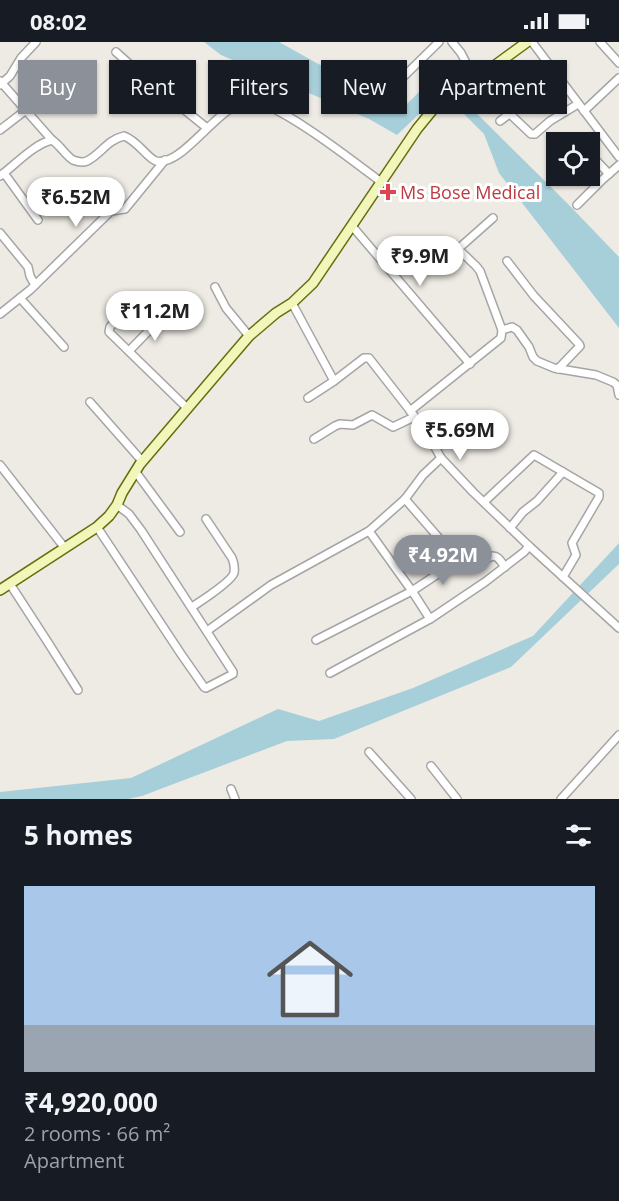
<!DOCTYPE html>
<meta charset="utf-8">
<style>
body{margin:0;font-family:"Open Sans",sans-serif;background:#20242c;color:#f1f3f6;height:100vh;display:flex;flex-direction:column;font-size:22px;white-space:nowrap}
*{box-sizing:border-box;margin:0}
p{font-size:20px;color:#9ea1a6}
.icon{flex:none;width:33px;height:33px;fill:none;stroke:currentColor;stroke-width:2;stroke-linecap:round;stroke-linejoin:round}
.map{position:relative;height:757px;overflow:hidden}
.sheet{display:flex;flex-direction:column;background:#171b24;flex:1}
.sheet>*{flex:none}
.hud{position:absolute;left:18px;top:18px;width:584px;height:54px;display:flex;gap:12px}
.buttons{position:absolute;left:546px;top:90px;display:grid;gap:12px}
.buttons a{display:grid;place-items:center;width:54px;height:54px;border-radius:0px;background:#171b24;box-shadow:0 2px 4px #0004;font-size:30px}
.price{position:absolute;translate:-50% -51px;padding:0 14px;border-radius:21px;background:#fff;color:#222;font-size:20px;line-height:39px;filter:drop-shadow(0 2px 3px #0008)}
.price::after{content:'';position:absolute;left:50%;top:36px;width:18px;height:14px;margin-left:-9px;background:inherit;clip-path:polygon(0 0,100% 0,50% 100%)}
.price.current{background:#8c9099;color:#fff}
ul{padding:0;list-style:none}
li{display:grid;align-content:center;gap:12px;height:318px;padding:0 24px}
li+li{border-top:2px solid #363941}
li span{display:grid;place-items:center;height:186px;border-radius:0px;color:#555}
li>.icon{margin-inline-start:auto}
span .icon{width:108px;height:108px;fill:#fffc;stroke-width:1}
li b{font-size:26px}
h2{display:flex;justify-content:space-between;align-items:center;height:72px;padding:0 24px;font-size:26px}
.chip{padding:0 21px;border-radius:0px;background:#171b24;box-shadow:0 2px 4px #0004;font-size:21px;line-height:54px}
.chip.current{background:#8c9099;color:#fff}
.status{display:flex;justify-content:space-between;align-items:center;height:42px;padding:0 30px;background:#171b24;direction:ltr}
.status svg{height:16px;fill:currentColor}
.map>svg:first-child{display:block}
.water{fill:#a7cfda}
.building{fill:#bfb7b1;stroke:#bfb2a8;stroke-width:1.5}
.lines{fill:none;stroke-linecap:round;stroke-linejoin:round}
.street-casing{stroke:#a5a5a5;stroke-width:10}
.secondary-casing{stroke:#656f0b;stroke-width:12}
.street{stroke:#fff;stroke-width:7}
.secondary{stroke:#f3f6bb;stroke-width:9}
.health-dot{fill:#e0444e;stroke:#fff;stroke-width:2}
.labels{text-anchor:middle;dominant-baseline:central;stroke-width:6;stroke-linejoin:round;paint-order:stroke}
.health-label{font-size:18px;fill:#be3a42;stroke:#fff;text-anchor:start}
</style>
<div class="status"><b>08:02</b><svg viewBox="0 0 49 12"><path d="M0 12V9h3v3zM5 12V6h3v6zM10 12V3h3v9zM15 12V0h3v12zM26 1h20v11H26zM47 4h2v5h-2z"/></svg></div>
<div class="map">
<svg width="619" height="757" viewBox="0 0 619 757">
<rect width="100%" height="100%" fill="#eeebe4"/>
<g class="water">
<path d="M204,0h75l113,63 12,2 33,-33 132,131 50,52v71l-120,-155 -15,-39 -42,-42 -45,43 -28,-16 -148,-64z"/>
<path d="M619,501v21l-108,103 -177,72 -47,2 -145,55 -14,3h-128v-7l131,-14 147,-69 41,12 94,-33 120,-52z"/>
</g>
<path class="building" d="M519,24l10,13 -8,7 -11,-13z"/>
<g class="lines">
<g class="street-casing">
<g id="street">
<path d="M452,0l9,11 14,27"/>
<path d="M532,0l87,115"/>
<path d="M600,0l19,21"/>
<path d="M116,10l29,26 62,50"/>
<path d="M0,39l52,59"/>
<path d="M397,41l42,-41"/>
<path d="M0,43l10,-9 11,-18 15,-16"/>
<path d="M584,69l35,-33"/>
<path d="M510,72l21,20h4l15,-13 28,-17"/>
<path d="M500,79l58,-44"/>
<path d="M0,88l26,-20"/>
<path d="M574,96l4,4"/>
<path d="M590,112l19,20"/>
<path d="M4,131l34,47"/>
<path d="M0,134c15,-11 34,-32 52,-36 8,5 13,15 21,20 5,2 10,3 14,1 14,-7 20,-21 37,-25 14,5 23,22 32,25 27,7 63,-59 94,-60 27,0 107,63 131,81"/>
<path d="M577,163l25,-25 17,-15"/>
<path d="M352,184l118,138"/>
<path d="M0,191l28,34 2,9 5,9"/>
<path d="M458,207l35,-31"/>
<path d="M507,219l27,35 45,48 1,2 -22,23"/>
<path d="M215,245l11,21 23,28"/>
<path d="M20,256l44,49"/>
<path d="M137,256l-27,29 -1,5 78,76"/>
<path d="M292,261l42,78"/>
<path d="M0,272l30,-24 81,-79 14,-2 40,-49"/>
<path d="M502,288l10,-3 5,3 12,17 4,10 4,4 17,7 42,7 17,7 4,3 2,10"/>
<path d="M129,309l35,-36"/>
<path d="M308,356l26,-17 30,-23h5l57,73 15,27 32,34 56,54 90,82"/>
<path d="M90,360l52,59"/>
<path d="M410,369l91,-73 1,-8 -22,-59 -4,-5 -22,-21"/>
<path d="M314,397l21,-13 5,-2 13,1 19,-10 21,12 21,-10"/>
<path d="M0,423l64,82"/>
<path d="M135,429l45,61"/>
<path d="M405,457l59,68 6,2 22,-13c7,0 9,6 13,11"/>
<path d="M484,460l50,-47 65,38v4l-27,46 4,12 -13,22"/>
<path d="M97,485l84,127 23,33 2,1 27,-14v-2l-92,-142 -12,-16 -12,-9"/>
<path d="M510,486l13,-16 14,-11 26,-29"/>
<path d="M369,489l43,60 18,28"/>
<path d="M10,542l37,57 31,49"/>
<path d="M192,565c9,-6 39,-25 42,-34 1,-6 0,-10 -2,-15l-26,-39"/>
<path d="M207,589l64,-46 98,-54 36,-32 18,-24 18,-17"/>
<path d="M316,598l96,-49 47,-31"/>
<path d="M330,631l100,-54 55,-37 39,-30 5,-6"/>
<path d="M369,710l42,47"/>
<path d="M431,724l26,33"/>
<path d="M231,747l4,10"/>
<path d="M561,757l58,-64"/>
</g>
</g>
<g class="secondary-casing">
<path id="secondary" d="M0,548l97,-63 12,-11 8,-11 5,-12 18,-29 91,-107 18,-21 27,-23 16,-10 21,-20 104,-154 22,-27 23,-15 13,-7 52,-38"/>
</g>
<use href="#street" class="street"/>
<use href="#secondary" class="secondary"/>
</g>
<path class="health-dot" d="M385 141h6v6h6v6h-6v6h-6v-6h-6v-6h6z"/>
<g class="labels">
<g class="health-label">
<text x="400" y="150">Ms Bose Medical</text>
</g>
</g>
</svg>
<div class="buttons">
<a><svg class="icon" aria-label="locate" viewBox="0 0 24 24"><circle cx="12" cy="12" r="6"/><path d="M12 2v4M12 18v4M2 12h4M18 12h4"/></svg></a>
</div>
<b class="price" style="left:76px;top:186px">₹6.52M</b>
<b class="price" style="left:420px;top:245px">₹9.9M</b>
<b class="price" style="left:155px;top:300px">₹11.2M</b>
<b class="price" style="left:460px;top:419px">₹5.69M</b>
<b class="price current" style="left:443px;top:544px">₹4.92M</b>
<div class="hud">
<a class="chip current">Buy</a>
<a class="chip">Rent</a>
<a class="chip">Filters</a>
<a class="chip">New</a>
<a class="chip">Apartment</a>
</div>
</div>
<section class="sheet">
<h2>5 homes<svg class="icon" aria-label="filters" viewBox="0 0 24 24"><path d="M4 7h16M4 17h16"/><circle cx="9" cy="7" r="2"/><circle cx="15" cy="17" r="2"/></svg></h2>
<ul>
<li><span style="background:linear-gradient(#a9c7e8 75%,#9aa5b1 0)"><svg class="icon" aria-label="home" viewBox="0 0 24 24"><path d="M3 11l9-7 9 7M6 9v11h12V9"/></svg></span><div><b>₹4,920,000</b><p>2 rooms · 66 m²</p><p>Apartment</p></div></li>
</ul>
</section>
